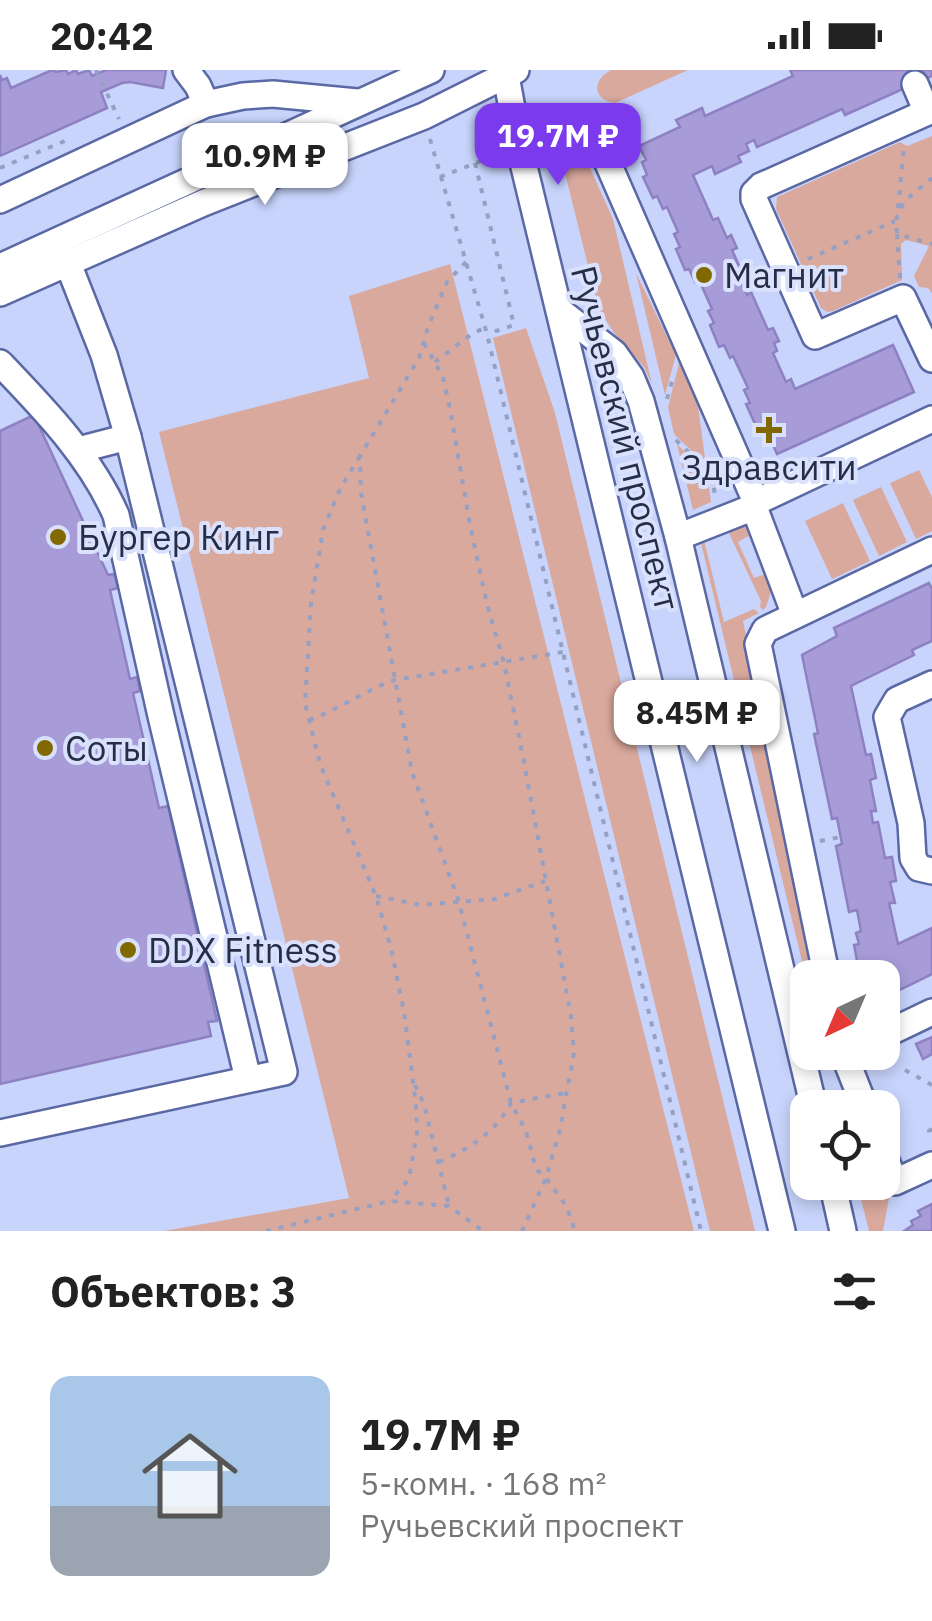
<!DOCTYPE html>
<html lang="ru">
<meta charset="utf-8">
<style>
body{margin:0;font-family:"IBM Plex Sans",sans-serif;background:#f6f6f6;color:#222;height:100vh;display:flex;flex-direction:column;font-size:38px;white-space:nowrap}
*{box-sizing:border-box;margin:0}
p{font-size:32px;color:#767676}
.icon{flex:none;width:55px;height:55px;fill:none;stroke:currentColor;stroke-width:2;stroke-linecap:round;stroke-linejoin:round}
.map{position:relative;height:1161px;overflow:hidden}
.panel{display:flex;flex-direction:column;background:#fff;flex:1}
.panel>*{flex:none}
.needle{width:65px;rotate:224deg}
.tools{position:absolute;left:790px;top:890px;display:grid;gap:20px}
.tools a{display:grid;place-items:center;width:110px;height:110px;border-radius:20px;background:#fff;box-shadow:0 5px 15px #0003;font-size:50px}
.price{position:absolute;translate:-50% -85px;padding:0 22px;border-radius:20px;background:#fff;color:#222;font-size:32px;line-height:65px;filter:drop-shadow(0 2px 5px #0008)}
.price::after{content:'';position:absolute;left:50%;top:60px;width:30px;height:22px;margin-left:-15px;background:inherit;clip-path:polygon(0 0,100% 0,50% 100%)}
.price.selected{background:#7c3aed;color:#fff}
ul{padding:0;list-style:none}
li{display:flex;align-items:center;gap:30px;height:250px;padding:0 50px}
li span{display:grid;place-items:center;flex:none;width:280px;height:200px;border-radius:20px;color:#555}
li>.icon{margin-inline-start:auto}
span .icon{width:120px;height:120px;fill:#fffc;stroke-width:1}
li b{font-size:42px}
h2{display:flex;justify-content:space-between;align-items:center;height:120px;padding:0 50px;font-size:42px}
.status{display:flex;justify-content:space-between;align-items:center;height:70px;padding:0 50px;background:#fff;direction:ltr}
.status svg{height:28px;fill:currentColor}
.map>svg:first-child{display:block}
.green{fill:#daa99e}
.building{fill:#a79cd8;stroke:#8e81c2;stroke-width:2.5}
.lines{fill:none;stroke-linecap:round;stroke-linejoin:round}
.minor-casing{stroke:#5a68a4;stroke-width:30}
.path{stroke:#95a0c3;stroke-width:4;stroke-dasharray:5 8;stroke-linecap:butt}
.minor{stroke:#fff;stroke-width:25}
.poi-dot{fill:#816800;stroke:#d9e1fd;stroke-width:4}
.labels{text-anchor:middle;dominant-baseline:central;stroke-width:8;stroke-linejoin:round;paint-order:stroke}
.poi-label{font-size:35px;fill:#262d47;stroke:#d9e1fd;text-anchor:start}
.street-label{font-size:35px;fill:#262d47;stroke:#d9e1fd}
</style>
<div class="status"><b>20:42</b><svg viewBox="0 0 49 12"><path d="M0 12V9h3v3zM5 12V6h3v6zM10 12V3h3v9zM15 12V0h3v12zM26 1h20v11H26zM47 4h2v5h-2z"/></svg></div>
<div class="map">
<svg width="932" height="1161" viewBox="0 0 932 1161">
<rect width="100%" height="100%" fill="#c8d4fc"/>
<g class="green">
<path d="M611,0h77l-73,33c-23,-3 -23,-23 -4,-33z"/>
<path d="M932,66v157l-4,-5 -9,-1 -5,-11 15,-30 -23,-6 -5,4 1,36 -69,31 -6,1 -6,-4 -45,-99 1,-12 123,-55 7,4z"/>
<path d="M577,69l36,80 39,165 -8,-17 -29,-33 -16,-24 -42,-169z"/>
<path d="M450,194l244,967h-530l185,-33 -190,-766 210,-54 -20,-82z"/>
<path d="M636,203l40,82 -11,40z"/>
<path d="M526,258l29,85 200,818h-45l-217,-893z"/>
<path d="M679,293l18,36 9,66 -32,-31 -6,-27z"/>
<path d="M677,374l30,30 4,28 -18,8z"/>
<path d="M919,400l13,27v34l-16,8 -26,-56z"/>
<path d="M881,417l26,55 -28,14 -26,-56z"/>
<path d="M843,433l27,58 -38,18 -27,-58z"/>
<path d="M743,452l6,4 3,5 -2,4 -12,7 16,36 14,-5 5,12 -7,22 -3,3 -3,-3 1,-6 -35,-74 -23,9 21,86 30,-13 5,4 -16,8 74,356 -9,1 -1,4 -108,-447z"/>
<path d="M882,1112l7,16 -6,33h-14l-12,-48z"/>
</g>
<g class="building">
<path d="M52,0l4,2 10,-2 2,4 8,-4 2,4 11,-4 3,6 14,-6h60l-3,18 -33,-6 -8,1 -21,9 6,16 -107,48v-81l2,5 5,-2 4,10z"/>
<path d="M790,0h142v6l-87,39 -3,-6 -85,38 -3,-7 -8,4 3,7 -11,5 3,6 -26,12 -3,-8 -19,9 20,45 5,-2 9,20 4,-3 6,13 -5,2 9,20 -4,2 10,23 4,-3 17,38 5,-2 6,13 -5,2 3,8 -4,2 13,29 5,-3 4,10 98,-44 21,47 -137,62 -8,-19 -3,2 -6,-13 -4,2 -10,-22 4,-1 -6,-13 4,-2 -15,-32 -3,2 -6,-13 -5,2 -9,-22 4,-2 -6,-12 4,-2 -13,-29 -4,2 -6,-13 -4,1 -9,-21 4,-2 -6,-13 4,-2 -11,-25 -4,2 -6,-13 -4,2 -10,-21 4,-2 -5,-13 4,-2 -7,-14 41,-19 -4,-7 26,-12 3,8 88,-40z"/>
<path d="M34,345l74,160 6,-1 4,14 -8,2 20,89 7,-2 3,14 -7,2 26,115 9,-2 49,215 -9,1 3,14 -211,48v-653z"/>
<path d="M929,513l3,6v52l-20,9 2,5 -63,31 15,69 5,-1 5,24 -6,2 6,31h-5l2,12 5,-1 7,36 7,-1 4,24 -6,1 5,21h-6l9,41 34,-16v46l-47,23 -3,-6v-13h-18l-1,-8 -4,1 -5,-26 5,-1 -3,-11 5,-2 -4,-21 -8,2 -13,-66 6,-2 -5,-26 -5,1 -18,-85 4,-1 -16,-78 35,-19 -3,-8z"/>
<path d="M932,967v17l-9,5 -7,-15z"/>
<path d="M932,1134v27h-28l9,-6 -2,-4 10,-5 -3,-5z"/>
</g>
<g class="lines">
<g class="minor-casing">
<g id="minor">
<path d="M186,0l12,16 8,18"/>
<path d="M507,0l-1,6 13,70 263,1085"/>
<path d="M915,14l12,28"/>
<path d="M932,40l-171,76 -7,7v6l61,137 88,-38 29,61"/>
<path d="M600,75l156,357"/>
<path d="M0,130l206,-96 37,-8 30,-2 84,8"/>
<path d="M0,197l431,-197"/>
<path d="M0,223l203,-90 221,-87 92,-46"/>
<path d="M560,241l54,42 17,24 10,24 37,136 136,571"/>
<path d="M0,293c44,46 90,93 116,152l45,201 87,363"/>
<path d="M78,380l50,-13"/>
<path d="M754,437l41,108"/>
<path d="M678,467l76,-30 2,-5 176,-83"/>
<path d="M932,614l-35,16 -10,17 24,106 2,35 6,10 13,3"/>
<path d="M827,908l-69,-334 7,-14 167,-80"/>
<path d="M882,966l50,-24"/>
<path d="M843,982l22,56"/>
<path d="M0,1063l284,-61 -156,-635 -24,-82 -37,-94"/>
<path d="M882,1081l13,31 37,-17"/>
<path d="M832,1112l11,49"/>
</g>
</g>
<g class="path">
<path d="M96,0l23,49"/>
<path d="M430,69l57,195 214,897"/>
<path d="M475,93l39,162 -27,9"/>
<path d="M0,98l72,-30"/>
<path d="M440,107l41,-16"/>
<path d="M898,138l6,-60"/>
<path d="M897,163c-6,-27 17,-39 35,-55"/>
<path d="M808,189l87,-38"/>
<path d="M466,192l-19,20 -19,45 -9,31 -59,98 1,37 51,279 47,130 52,201 15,28 10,38 10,9 21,29 8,24"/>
<path d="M900,208l-3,-44 35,10"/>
<path d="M424,273l19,34 7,32 20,116 17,79 17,59 19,94 48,259 3,37 -15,81 -13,44 -24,53"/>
<path d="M435,292l38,-29 12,-5"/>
<path d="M667,329l7,-25"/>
<path d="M676,370l36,35"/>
<path d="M360,386l-19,31 -18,43 -12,73 -6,100 15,61 56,132 15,52 13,64 12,93 1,28 -8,46 -19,22"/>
<path d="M711,392l4,35"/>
<path d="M309,650c29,-10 55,-29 85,-40l169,-28"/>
<path d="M820,771l21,-4"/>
<path d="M376,826l45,9 74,-6 50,-18"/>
<path d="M905,1000l27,15"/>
<path d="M415,1015l9,19 25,102"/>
<path d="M932,1059l-3,2 3,7"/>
<path d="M439,1092c30,-13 57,-30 72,-59l54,-10"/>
<path d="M266,1161l124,-30 59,5 34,25"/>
</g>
<use href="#minor" class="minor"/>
</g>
<g class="poi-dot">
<circle cx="704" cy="205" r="10"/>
<path d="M764 345h10v10h10v10h-10v10h-10v-10h-10v-10h10z"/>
<circle cx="58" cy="467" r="10"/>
<circle cx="45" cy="678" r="10"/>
<circle cx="128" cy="880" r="10"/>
</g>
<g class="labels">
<g class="poi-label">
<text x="724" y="205">Магнит</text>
<text x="769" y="397" text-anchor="middle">Здравсити</text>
<text x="78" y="467">Бургер Кинг</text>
<text x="65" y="678">Соты</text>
<text x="148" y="880">DDX Fitness</text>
</g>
<g class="street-label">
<text transform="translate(626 368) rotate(76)">Ручьевский проспект</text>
</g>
</g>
</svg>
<div class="tools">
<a><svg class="needle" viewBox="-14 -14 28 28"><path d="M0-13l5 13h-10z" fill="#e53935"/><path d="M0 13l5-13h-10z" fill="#767676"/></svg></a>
<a><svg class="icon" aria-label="locate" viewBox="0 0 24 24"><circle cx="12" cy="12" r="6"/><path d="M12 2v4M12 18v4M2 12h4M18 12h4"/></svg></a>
</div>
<b class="price selected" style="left:558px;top:118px">19.7M ₽</b>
<b class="price" style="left:265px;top:138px">10.9M ₽</b>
<b class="price" style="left:697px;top:695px">8.45M ₽</b>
</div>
<section class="panel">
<h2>Объектов: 3<svg class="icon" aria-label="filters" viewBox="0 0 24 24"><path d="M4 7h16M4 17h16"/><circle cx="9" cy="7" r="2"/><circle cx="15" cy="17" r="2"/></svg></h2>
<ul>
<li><span style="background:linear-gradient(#a9c7e8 65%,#9aa5b1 0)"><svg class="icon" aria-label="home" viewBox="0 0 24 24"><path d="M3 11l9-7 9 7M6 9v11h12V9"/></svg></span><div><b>19.7M ₽</b><p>5-комн. · 168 m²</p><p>Ручьевский проспект</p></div></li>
</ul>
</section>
